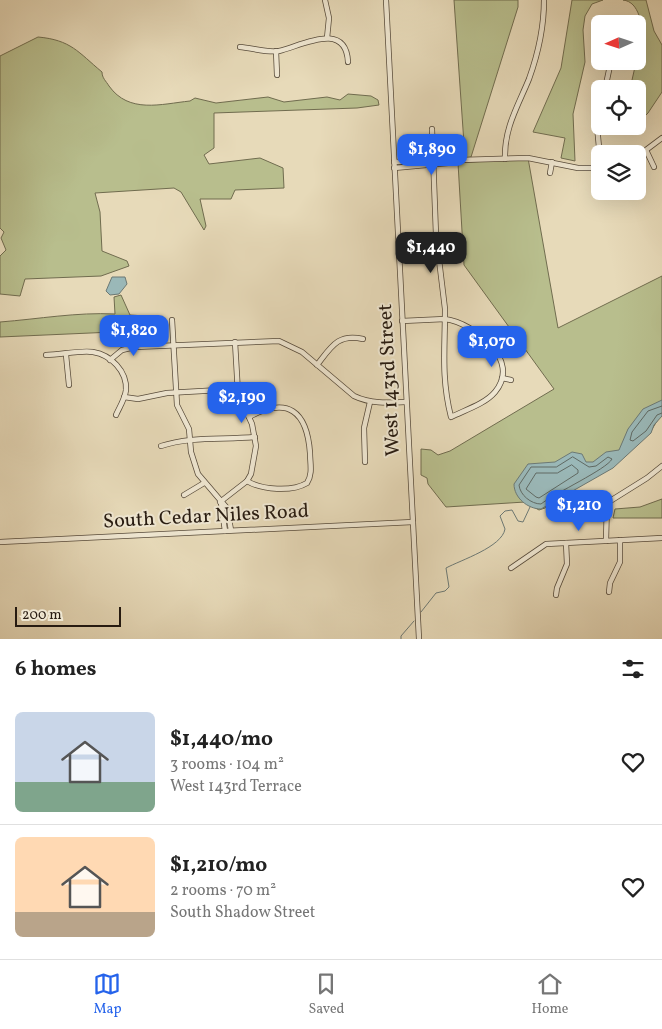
<!DOCTYPE html>
<meta charset="utf-8">
<style>
body{margin:0;font-family:Vollkorn,serif;background:#f6f6f6;color:#222;height:100vh;display:flex;flex-direction:column;font-size:19px;white-space:nowrap}
*{box-sizing:border-box;margin:0}
p{font-size:16px;color:#767676}
.icon{flex:none;width:28px;height:28px;fill:none;stroke:currentColor;stroke-width:2;stroke-linecap:round;stroke-linejoin:round}
.map{position:relative;height:639px;overflow:hidden}
.panel{display:flex;flex-direction:column;background:#fff;flex:1}
.panel>*{flex:none}
.needle{width:32px;rotate:267deg}
.tools{position:absolute;left:591px;top:15px;display:grid;gap:10px}
.tools a{display:grid;place-items:center;width:55px;height:55px;border-radius:8px;background:#fff;box-shadow:0 5px 20px #0002;font-size:25px}
.scale{position:absolute;left:15px;bottom:12px;width:106px;box-sizing:border-box;padding-left:5px;border:2px solid #271b11;border-top:0;font-size:14px;line-height:18px;white-space:nowrap;color:#271b11;-webkit-text-stroke:4px #efe7d2;paint-order:stroke}
.price{position:absolute;translate:-50% -42px;padding:0 11px;border-radius:10px;background:#2563eb;color:#fff;font-size:16px;line-height:32px;filter:drop-shadow(0 1px 2px #0008)}
.price::after{content:'';position:absolute;left:50%;top:30px;width:15px;height:11px;margin-left:-8px;background:inherit;clip-path:polygon(0 0,100% 0,50% 100%)}
.price.on{background:#222;color:#fff}
ul{padding:0;list-style:none}
li{display:flex;align-items:center;gap:15px;height:125px;padding:0 15px}
li+li{border-top:1px solid #e0e0e0}
li span{display:grid;place-items:center;flex:none;width:140px;height:100px;border-radius:8px;color:#555}
li>.icon{margin-inline-start:auto}
span .icon{width:60px;height:60px;fill:#fffc;stroke-width:1}
li b{font-size:21px}
h2{display:flex;justify-content:space-between;align-items:center;height:60px;padding:0 15px;font-size:21px}
.menu{display:flex;justify-content:space-around;align-items:center;height:70px;border-top:1px solid #e0e0e0;background:#fff;font-size:14px;color:#767676}
.menu a{display:grid;justify-items:center;gap:2px}
.menu .on{color:#2563eb}
.map>svg:first-child{display:block}
.green{fill:#b8be8d;stroke:#706c4f}
.water{fill:#9ab8b8;stroke:#6c7975}
.lines{fill:none;stroke-linecap:round;stroke-linejoin:round}
.shore{stroke:#606a64;stroke-width:1}
.stream{stroke:#6c7975;stroke-width:1}
.minor-casing{stroke:#574b3b;stroke-width:6}
.minor{stroke:#efe7d2;stroke-width:4.5}
.labels{text-anchor:middle;dominant-baseline:central;stroke-width:4;stroke-linejoin:round;paint-order:stroke}
.street-label{font-size:20px;fill:#271b11;stroke:#efe7d2}
</style>
<div class="map">
<svg width="662" height="639" viewBox="0 0 662 639">
<rect width="100%" height="100%" fill="#e7dab9"/>
<filter id="stains"><feTurbulence type="fractalNoise" baseFrequency=".004" numOctaves="4"/><feColorMatrix values="0 0 0 0 .2 0 0 0 0 .09 0 0 0 0 .02 0 0 0 .5 -.17"/></filter>
<radialGradient id="worn" r=".72"><stop offset=".6" stop-color="#630" stop-opacity="0"/><stop offset="1" stop-color="#630" stop-opacity=".3"/></radialGradient>
<g class="green">
<path d="M454,0h64v7l-47,150 -6,1z"/>
<path d="M572,0h31l-11,4 -7,12 -2,14 2,32 -12,52 2,47 -14,-3 4,-20 -32,-6 28,-64z"/>
<path d="M623,0h23l8,31 8,14v47l-14,21 -10,10v-34h-8l11,-49 4,-1c-4,-14 -5,-37 -22,-39z"/>
<path d="M38,37c33,3 40,15 64,35 0,6 4,9 7,14 20,28 52,18 81,15l5,-3 21,5 52,-6 16,5 43,-5 13,3 8,-6 23,2 7,4 1,5 -22,3 -143,5v35l-10,7 5,9 51,-6 23,10 1,20 -49,2 -4,9h-31l6,27 -2,4 -23,-38 -7,-4 -79,5 5,19 2,39 25,10 2,5 -28,10 -76,3 -5,17 -20,-2v-38l6,-6 -5,-12 3,-6 -4,-4v-172z"/>
<path d="M528,158l30,170 104,-52v137l-13,21 -104,74 -6,2 -14,-8 -79,5 -18,-23 -1,-6 -6,-3v-26l10,1 7,5 12,-4 104,-62 -90,-124 -6,-102z"/>
<path d="M121,295l9,20 31,2 2,6 -6,3h-21l-23,6 -113,5v-15c39,-3 77,-10 115,-8l-1,-17z"/>
<path d="M662,499v19h-49l2,-9 25,-2z"/>
</g>
<g class="water">
<path d="M112,277h13l2,7 -8,10 -9,1 -4,-4z"/>
<path d="M662,400v16l-8,9 -3,8 -38,35 -72,41c-13,0 -27,-11 -27,-25l14,-20 27,-2 17,-10 10,2 4,8h7l13,-10 13,-2 9,-21 15,-20z"/>
</g>
<g class="lines">
<g class="shore">
<path d="M662,406l-14,5 -16,21 -2,8 3,1 13,-10 11,-16 5,-2"/>
<path d="M573,457l16,10 7,-1 12,-9 4,2c-5,10 -57,34 -71,45 -10,0 -21,-9 -22,-19l12,-18h25z"/>
<path d="M572,465l6,5v3l-39,25 -3,-1 -10,-8 10,-16h21z"/>
</g>
<g class="stream">
<path d="M421,612l15,-19 9,-2 4,-4 -3,-19c15,-8 56,-21 59,-39l-5,-13 5,-5 7,-1 6,11 5,1 7,-15"/>
<path d="M401,639v-3l13,-15"/>
</g>
<g class="minor-casing">
<g id="minor">
<path d="M325,0l4,18 -2,20"/>
<path d="M386,0l33,639"/>
<path d="M240,47c12,1 28,6 39,4 22,-5 67,-31 69,11"/>
<path d="M276,51l1,24"/>
<path d="M605,89l6,-28"/>
<path d="M600,109l-3,17 3,32"/>
<path d="M646,150l8,17"/>
<path d="M638,156l24,-18"/>
<path d="M505,159c-1,-31 13,-53 24,-80 9,-25 15,-53 15,-79"/>
<path d="M394,162l134,-4 50,10h22"/>
<path d="M394,168l65,-6"/>
<path d="M550,173l2,-11"/>
<path d="M172,320l5,85 12,24 2,23 7,22 29,34 4,22"/>
<path d="M402,321l43,-2c29,4 77,41 50,73 -10,12 -30,18 -44,25 -10,-40 -6,-68 -6,-108l-9,-74 -4,-106"/>
<path d="M46,355c14,0 34,-5 47,-3 18,3 34,19 33,38 -1,9 -7,18 -10,25"/>
<path d="M66,355l3,30"/>
<path d="M110,360l12,-10 13,-3 144,-6 23,11 52,44c17,8 33,7 52,6"/>
<path d="M317,365c14,-18 21,-32 46,-26"/>
<path d="M502,378l9,2"/>
<path d="M124,397l14,2 29,-6 71,-4"/>
<path d="M161,446c30,-10 62,-6 94,-9"/>
<path d="M365,462l-1,-34 6,-26"/>
<path d="M247,481c15,9 45,11 60,2 6,-9 3,-20 3,-30 -3,-42 -22,-57 -61,-36"/>
<path d="M184,495l20,-12"/>
<path d="M220,502l27,-21 4,-7 5,-28 -4,-22 -14,-31 -3,-51"/>
<path d="M221,503l4,28"/>
<path d="M606,541l1,-38 40,-25 15,-12"/>
<path d="M0,542l413,-20"/>
<path d="M511,568l35,-24 116,-6"/>
<path d="M609,592l1,-9 10,-21v-22"/>
<path d="M556,595l1,-7 10,-24 -1,-21"/>
</g>
</g>
<use href="#minor" class="minor"/>
</g>
<g class="labels">
<g class="street-label">
<text transform="translate(390 380) rotate(-93)">West 143rd Street</text>
<text transform="translate(206 517) rotate(-3)">South Cedar Niles Road</text>
</g>
</g>
<rect width="100%" height="100%" filter="url(#stains)"/>
<rect width="100%" height="100%" fill="url(#worn)"/>
</svg>
<div class="tools">
<a><svg class="needle" viewBox="-14 -14 28 28"><path d="M0-13l5 13h-10z" fill="#e53935"/><path d="M0 13l5-13h-10z" fill="#767676"/></svg></a>
<a><svg class="icon" aria-label="locate" viewBox="0 0 24 24"><circle cx="12" cy="12" r="6"/><path d="M12 2v4M12 18v4M2 12h4M18 12h4"/></svg></a>
<a><svg class="icon" aria-label="layers" viewBox="0 0 24 24"><path d="M12 4l9 5-9 5-9-5zM3 14l9 5 9-5"/></svg></a>
</div>
<div class="scale">200 m</div>
<b class="price" style="left:432px;top:176px">$1,890</b>
<b class="price on" style="left:431px;top:274px">$1,440</b>
<b class="price" style="left:134px;top:357px">$1,820</b>
<b class="price" style="left:492px;top:368px">$1,070</b>
<b class="price" style="left:242px;top:424px">$2,190</b>
<b class="price" style="left:579px;top:532px">$1,210</b>
</div>
<section class="panel">
<h2>6 homes<svg class="icon" aria-label="filters" viewBox="0 0 24 24"><path d="M4 7h16M4 17h16"/><circle cx="9" cy="7" r="2"/><circle cx="15" cy="17" r="2"/></svg></h2>
<ul>
<li><span style="background:linear-gradient(#c9d6e8 70%,#7fa58c 0)"><svg class="icon" aria-label="home" viewBox="0 0 24 24"><path d="M3 11l9-7 9 7M6 9v11h12V9"/></svg></span><div><b>$1,440/mo</b><p>3 rooms · 104 m²</p><p>West 143rd Terrace</p></div><svg class="icon" aria-label="heart" viewBox="0 0 24 24"><path d="M12 20l-8-8c-3-5 5-10 8-4 3-6 11-1 8 4z"/></svg></li>
<li><span style="background:linear-gradient(#ffd9b3 75%,#b9a48a 0)"><svg class="icon" aria-label="home" viewBox="0 0 24 24"><path d="M3 11l9-7 9 7M6 9v11h12V9"/></svg></span><div><b>$1,210/mo</b><p>2 rooms · 70 m²</p><p>South Shadow Street</p></div><svg class="icon" aria-label="heart" viewBox="0 0 24 24"><path d="M12 20l-8-8c-3-5 5-10 8-4 3-6 11-1 8 4z"/></svg></li>
</ul>
</section>
<nav class="menu">
<a class="on"><svg class="icon" aria-label="map" viewBox="0 0 24 24"><path d="M3 6l6-2 6 2 6-2v14l-6 2-6-2-6 2zM9 4v14M15 6v14"/></svg>Map</a>
<a><svg class="icon" aria-label="saved" viewBox="0 0 24 24"><path d="M7 4h10v16l-5-4-5 4z"/></svg>Saved</a>
<a><svg class="icon" aria-label="home" viewBox="0 0 24 24"><path d="M3 11l9-7 9 7M6 9v11h12V9"/></svg>Home</a>
</nav>
